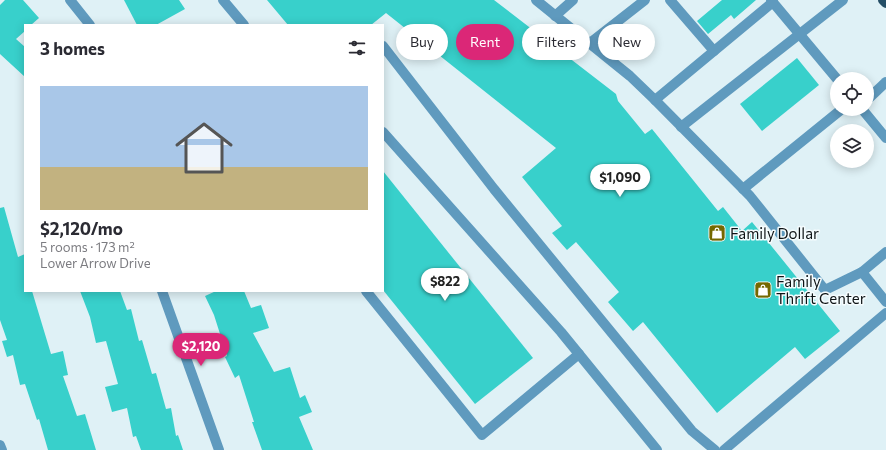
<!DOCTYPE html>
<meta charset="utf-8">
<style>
body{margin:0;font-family:Commissioner,sans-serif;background:#f2f2f3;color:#2b2b33;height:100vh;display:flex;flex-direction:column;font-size:15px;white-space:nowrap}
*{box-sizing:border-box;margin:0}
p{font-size:13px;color:#7c7c81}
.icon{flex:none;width:22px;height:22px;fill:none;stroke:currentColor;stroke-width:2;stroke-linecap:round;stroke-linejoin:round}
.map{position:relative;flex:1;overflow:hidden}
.drawer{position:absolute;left:24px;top:24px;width:360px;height:268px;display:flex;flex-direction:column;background:#fff;border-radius:0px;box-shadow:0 2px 10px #0003}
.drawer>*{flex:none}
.hud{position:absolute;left:396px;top:24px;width:380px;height:36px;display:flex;gap:8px}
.buttons{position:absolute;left:830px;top:72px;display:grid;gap:8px}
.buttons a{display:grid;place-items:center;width:44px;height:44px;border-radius:50%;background:#fff;box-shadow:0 2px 10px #0003;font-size:20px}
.price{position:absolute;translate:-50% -34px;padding:0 9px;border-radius:14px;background:#fff;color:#222;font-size:13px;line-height:26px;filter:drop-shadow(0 1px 2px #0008)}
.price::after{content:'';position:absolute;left:50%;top:24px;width:12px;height:9px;margin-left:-6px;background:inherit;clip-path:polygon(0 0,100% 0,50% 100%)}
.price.selected{background:#db2777;color:#fff}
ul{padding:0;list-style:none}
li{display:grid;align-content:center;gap:8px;height:212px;padding:0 16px}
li+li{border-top:1px solid #e1e1e2}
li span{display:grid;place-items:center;height:124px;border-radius:0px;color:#555}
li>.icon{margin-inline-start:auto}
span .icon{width:72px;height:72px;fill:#fffc;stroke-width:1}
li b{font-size:17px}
h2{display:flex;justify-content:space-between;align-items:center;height:48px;padding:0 16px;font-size:17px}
.tag{padding:0 14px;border-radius:18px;background:#fff;box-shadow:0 2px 10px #0003;font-size:14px;line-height:36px}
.tag.selected{background:#db2777;color:#fff}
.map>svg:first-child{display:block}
.building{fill:#38d0cb}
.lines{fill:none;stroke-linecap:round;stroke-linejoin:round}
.minor{stroke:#5f9abe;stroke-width:10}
.major{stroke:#244e66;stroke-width:10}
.labels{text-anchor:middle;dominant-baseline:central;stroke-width:3;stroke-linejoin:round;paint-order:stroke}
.poi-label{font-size:15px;fill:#0d1315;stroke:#f5fcfe;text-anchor:start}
</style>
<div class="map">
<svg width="886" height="450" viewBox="0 0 886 450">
<rect width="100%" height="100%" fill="#dff1f6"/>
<g class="building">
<path d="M5,0h18l16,18 -8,7h-6v6l-9,8 9,8v30l-25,-23v-49z"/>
<path d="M124,0h55l6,9 -29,16h-19z"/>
<path d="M267,0h227l122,94 2,7 27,33 7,-5 66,82 5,-4 19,24 10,-9 88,109 -35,28 -10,-12 -78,66 -74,-91 -10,9 -25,-29 11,-10 -43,-50 -9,8 -15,-17 10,-7 -40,-49 34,-29 -170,-135 -15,12h-83z"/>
<path d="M722,0h34l-22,19 -3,-4 -23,19 -11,-13z"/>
<path d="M797,58l22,27 -57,46 -22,-27z"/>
<path d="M383,171l150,187 -58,46 -92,-114z"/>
<path d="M4,207l14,50 7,-3v37h7l19,63 12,-3 5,24 -5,1 14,40 8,-2 11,36h-48l-9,-31 -2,1 -12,-36 -5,1 -7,-30 -6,2 -5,-16 5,-1 -7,-20v-112z"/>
<path d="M80,291h40l7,19 4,-1 8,32 3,-1 10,34 4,-1 10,36 5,-1 5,28 2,-1 5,15h-42l-5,-14 -3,1 -6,-29 -15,4 -7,-25 13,-3 -12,-43 -10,2 -6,-26z"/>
<path d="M216,291h28l7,17 10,-3 8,23 -16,5 21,39 16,-5 10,31 5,-3 7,17 -13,5 14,33h-51l-10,-28h2l-15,-47 -4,3 -10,-21 2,-1 -13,-41 -9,-19z"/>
</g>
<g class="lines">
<g class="minor">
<path d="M70,0l20,25"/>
<path d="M223,0l21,25"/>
<path d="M536,0l94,76 25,24 95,96 75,94 37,-18"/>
<path d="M670,0l44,51"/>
<path d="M771,0l66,79"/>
<path d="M555,16l18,-16"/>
<path d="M590,43l55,-43"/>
<path d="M383,46l111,143 198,242 23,19"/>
<path d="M655,100l118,-98"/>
<path d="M867,100l19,-18"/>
<path d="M862,109l24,29"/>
<path d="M681,127l162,-127"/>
<path d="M383,132l178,200 96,118"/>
<path d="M743,189l99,-80"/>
<path d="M886,252l-24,20 24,30"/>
<path d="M162,291l57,159"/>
<path d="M366,291l116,144 97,-81"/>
<path d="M0,445l2,5"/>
<path d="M724,450l162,-137"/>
</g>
<path class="major" d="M883,0l3,3"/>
</g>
<defs>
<g id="shop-square" transform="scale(0.9)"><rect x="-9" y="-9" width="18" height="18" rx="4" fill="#746800" stroke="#f5fcfe"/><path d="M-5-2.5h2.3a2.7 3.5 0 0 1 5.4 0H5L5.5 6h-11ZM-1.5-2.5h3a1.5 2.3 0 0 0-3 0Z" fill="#fff"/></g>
</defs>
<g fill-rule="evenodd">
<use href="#shop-square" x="717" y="233"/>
<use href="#shop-square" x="763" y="290"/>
</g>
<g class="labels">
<g class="poi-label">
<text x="730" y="233">Family Dollar</text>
<text x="776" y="281">Family<tspan x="776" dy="17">Thrift Center</tspan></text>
</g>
</g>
</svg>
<div class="buttons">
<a><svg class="icon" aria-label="locate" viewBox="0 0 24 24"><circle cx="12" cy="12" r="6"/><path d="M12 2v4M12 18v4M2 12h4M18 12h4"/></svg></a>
<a><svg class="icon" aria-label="layers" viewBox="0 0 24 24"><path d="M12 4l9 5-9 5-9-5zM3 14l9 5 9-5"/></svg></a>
</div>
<b class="price" style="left:620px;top:198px">$1,090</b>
<b class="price" style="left:445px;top:302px">$822</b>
<b class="price selected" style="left:201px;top:367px">$2,120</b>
<div class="hud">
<a class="tag">Buy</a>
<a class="tag selected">Rent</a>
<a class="tag">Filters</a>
<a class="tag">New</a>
</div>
<section class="drawer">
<h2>3 homes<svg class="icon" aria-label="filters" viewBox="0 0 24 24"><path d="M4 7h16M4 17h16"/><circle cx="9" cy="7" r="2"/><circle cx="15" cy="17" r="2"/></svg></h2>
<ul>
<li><span style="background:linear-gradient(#a9c7e8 65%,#c2b280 0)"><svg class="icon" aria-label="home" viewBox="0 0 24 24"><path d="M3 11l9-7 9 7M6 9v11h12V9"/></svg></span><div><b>$2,120/mo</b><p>5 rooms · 173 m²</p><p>Lower Arrow Drive</p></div></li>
</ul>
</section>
</div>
